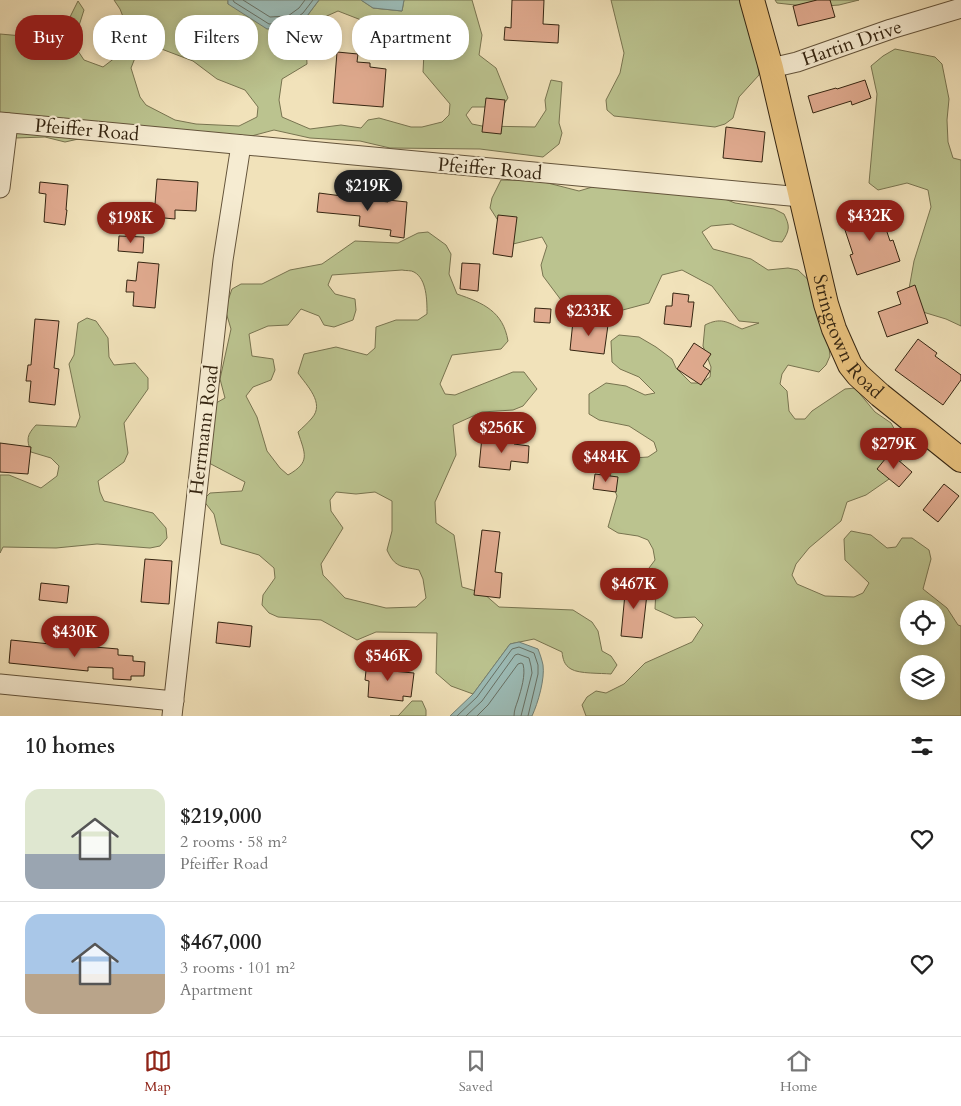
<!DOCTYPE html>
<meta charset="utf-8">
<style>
body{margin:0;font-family:Cardo,serif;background:#f6f6f6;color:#222;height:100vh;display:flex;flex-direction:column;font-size:19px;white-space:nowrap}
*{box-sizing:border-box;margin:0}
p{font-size:16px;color:#767676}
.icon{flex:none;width:28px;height:28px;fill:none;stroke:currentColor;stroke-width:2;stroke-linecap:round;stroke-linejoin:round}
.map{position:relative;height:716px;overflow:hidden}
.panel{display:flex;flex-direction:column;background:#fff;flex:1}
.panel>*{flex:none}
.guide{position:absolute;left:15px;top:15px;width:500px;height:45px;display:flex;gap:10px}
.tools{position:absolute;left:900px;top:600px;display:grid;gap:10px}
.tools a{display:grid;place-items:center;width:45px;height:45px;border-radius:50%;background:#fff;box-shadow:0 2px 12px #0003;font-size:25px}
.price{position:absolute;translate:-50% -42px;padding:0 11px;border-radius:18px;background:#8f2418;color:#fff;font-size:16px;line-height:32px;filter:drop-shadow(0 1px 2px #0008)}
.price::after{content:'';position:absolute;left:50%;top:30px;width:15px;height:11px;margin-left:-8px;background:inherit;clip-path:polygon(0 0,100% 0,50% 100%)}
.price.on{background:#222;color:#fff}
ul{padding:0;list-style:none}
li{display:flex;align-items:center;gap:15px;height:125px;padding:0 25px}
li+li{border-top:1px solid #e0e0e0}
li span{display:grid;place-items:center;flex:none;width:140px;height:100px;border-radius:15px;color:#555}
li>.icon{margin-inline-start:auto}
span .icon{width:60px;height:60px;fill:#fffc;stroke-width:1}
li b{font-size:21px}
h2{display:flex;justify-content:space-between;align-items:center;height:60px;padding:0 25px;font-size:21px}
.tag{padding:0 18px;border-radius:20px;background:#fff;box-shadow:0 2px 12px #0003;font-size:18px;line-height:45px}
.tag.on{background:#8f2418;color:#fff}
.dock{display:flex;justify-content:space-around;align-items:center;height:70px;border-top:1px solid #e0e0e0;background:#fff;font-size:14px;color:#767676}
.dock a{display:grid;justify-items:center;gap:2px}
.dock .on{color:#8f2418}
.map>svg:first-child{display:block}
.green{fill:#bbc38f;stroke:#787450;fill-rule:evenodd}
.water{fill:#9cbcb7;stroke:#738075}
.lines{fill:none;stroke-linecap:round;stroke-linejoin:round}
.shore{stroke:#687064;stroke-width:1}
.building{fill:#e0aa8f;stroke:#352511}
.minor-casing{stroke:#64543b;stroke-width:21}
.major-casing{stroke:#352511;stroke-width:26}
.minor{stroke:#f6ecd2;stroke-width:19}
.major{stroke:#e8c17d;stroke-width:24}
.labels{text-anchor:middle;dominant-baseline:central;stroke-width:4.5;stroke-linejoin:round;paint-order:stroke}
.street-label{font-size:19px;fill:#352511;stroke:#f6ecd2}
</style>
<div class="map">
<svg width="961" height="716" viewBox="0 0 961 716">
<rect width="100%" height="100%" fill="#f1e2ba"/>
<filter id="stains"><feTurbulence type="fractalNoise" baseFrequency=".004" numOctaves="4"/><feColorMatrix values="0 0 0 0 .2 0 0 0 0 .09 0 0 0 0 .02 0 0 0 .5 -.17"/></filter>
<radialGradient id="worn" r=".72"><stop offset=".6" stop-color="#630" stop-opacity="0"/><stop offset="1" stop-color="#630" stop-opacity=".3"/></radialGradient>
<g class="green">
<path d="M114,0h114v4l79,12 12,-16h42l12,8 29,3 2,-11h68l10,35 -3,20 17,13 12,30 -6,9h-30l-6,8 6,9 10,2 53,1 11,-17 -1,-10 6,-20 11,2 -3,41 3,10 -3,11 -16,13 -63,-8 -90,-1 -30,-7 -50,-3 -36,-8 -30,8 -121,-9 -58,13 -20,-5 -30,1 -15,-4v-100l45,4 19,-9 14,-28 6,9 -10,31 4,10 6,9 19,7 17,-13 11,-17 -11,-28zM338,11l36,14 2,30 20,2 19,-8 9,4 -1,19 27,32 -1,11 -7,7 -20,5h-11l-32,-9 -11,2 -7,8 -20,-3 -31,4 -28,-12 -3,-17 3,-21 25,-15 -1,-20 5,-21zM151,45l42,16 24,18 28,11 13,17 -1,10 -18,9 -43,-2 -21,-4 -29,-15 -6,-8 -9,-29 4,-10z"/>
<path d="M611,0h131l12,33 5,42 -20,22 -6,21 -8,6 -10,3 -101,-11 -7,-6 -1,-10 14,-27 4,-20z"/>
<path d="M775,0h84l-20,5 -26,2 -36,-4z"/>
<path d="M895,49l40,8 7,7 7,35 -2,21 1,22 5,16 8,2v166l-15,-7 -33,-10 -6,-9 7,-39 17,-54 -3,-17 -21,-7 -29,7 -9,-7 8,-89 -6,-28 12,-10z"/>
<path d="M501,180l39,1 39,10 20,-6 108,7 28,11 39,6 10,5c6,12 6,16 -2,28l-10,-1 -40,-17 -21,2 -9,6 11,17 38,10 17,11 20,-2 10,2 18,17 9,28 5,41 -4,9 -7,7 -31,-7 -6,9 -2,10 7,7 2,20 6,8h10l7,-8 33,-22 10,-1 20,24 16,11 15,27 -4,10 -9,6 -1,11 -26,18 -19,7 -6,19 -32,27 -13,16 -4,11 5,9 28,12 29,1 9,-4 6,-10 -24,-23 -1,-21 7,-8 20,4 16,13 9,-1 6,-9h10l17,12 2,9 -8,30 24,19 11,17 3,1v90h-375l-4,-11 5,-8 9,-6 10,2 18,-9 21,-21 47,-21 11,-17 -8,-8 -20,1 -20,-9 1,-21 -7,-20 6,-8 -2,-11 -5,-9 -10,-4 -20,-3 -10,-6 9,-31 -7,-19 2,-10 7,-8 29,-2 9,-6 -3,-9 -25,-16 -30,-6 -10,-6v-20l17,-11 20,3 19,9 10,-2 -16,-16 -19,-8 -8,-7 -1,-21 8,-6 20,2 17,10 16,12 4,9 15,15h10l9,-6 1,-10 -8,-21 2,-21c16,-8 22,-3 37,4l17,-6 -20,-2 -27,-35 -30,-16 -20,5 -13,28 -30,8 -16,-15 -10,4 -12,17 -11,2 -8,-8 -1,-11 -18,-24 -2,-11 6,-19 -5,-9 -29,7 -23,-36 2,-10zM909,609h27v27h-27zM909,664h27v27h-27z"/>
<path d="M428,232l18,13 5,9 -2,20 8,20c26,9 46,17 51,47l-7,8 -49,6 -12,29 5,10 10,1 58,-23h11l13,17 -14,17 -10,4 -31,2 -29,13 3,30 -21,47 1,21 18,12 8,52 21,6 16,14 74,3 19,12 6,9 4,20 9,5 6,9 -6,9c-10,-1 -32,0 -40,-5 -7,-4 -8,-10 -9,-17l-28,-13 -24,5 -37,50 -22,-8 -15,-13 1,-40 -61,-1 -19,8 -36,-20 -43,-3 -9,-4 -7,-8 1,-10 12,-17 -1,-10 -15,-13 -38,-11 -7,-30 -11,-14 7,-7 32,-2 3,-9 -36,-19 7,-60 9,-5 -5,-19 11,-50 -6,-20 7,-20 9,-5h21l28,-14 32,-6 33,-23 43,2 20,-10zM402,270c4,1 9,0 12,2 13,7 13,29 13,42l-9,6h-22l-20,7 -1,21 -8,7 -31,-8 -32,7 -6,19c9,13 27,30 14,45 -4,5 -10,10 -14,14 7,22 13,30 -10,43l-8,-7 -13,-17 -10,-34 -11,-21 7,-9 18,-7 4,-10 -2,-11 -21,-3 -3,-22 19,-8 20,-1 13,-16 18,7 5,9 10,2 19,-7 3,-10 -1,-11 -20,-5 -7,-9 4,-10zM336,492l20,2 19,-2 17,9v30l-5,19c8,18 14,16 32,20l4,9 3,19 -10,9 -30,1 -41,-10 -22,-23 -2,-11 22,-36 -12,-17 -1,-11z"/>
<path d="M87,318l9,3 12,17 1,19 5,8 21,-2 13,15v11l-24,34 4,30 -4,9 -26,19 2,11 4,9 49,12 13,15 1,10 -7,8 -10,2 -53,-4 -41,4 -53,-1 -3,6v-78h9l32,13 16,-12 2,-10 -8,-8 -20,-6c-5,-13 -4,-17 5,-27l40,2 4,-10 -11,-53 5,-9 4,-32z"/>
<path d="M412,701h10l4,9v6h-36h8z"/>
</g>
<g class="water">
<path d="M228,0h91l-12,16 -15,11 -25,2 -39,-25z"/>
<path d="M361,0h43l-2,11 -29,-3z"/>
<path d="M519,642l19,7c2,5 4,11 5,16 2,14 -5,38 -11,51h-82l23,-22 37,-50z"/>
</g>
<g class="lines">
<g class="shore">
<path d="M233,0l1,2 35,22 22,-2 12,-9 10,-13"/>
<path d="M243,0l27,17 18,-1 11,-8 6,-8"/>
<path d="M457,716l20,-19 35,-48 7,-2 15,6 4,12v9l-10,42"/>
<path d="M466,716l16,-15 33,-46 3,-1 11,4 2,8 1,7 -11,43"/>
<path d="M477,716l11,-11 30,-41 3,-1 2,1c3,11 -2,26 -5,36 -2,6 -4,10 -4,16"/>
</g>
</g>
<g class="building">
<path d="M512,0h32l-1,24 16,1 -1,18 -54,-3 1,-13 6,1z"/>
<path d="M817,0h13l5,17 -37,9 -5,-20z"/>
<path d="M337,52l21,2 -1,8 13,1v4l16,2 -3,38 -50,-4z"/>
<path d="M865,80l6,18 -19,7 -1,-4 -38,12 -5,-17 28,-8 1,1z"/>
<path d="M486,98l19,2 -4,34 -19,-2z"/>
<path d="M726,127l39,5 -3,30 -39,-4z"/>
<path d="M157,179l41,3 -2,29 -21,-1v9l-21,-2z"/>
<path d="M40,182l28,3 -2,25h1l-2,15 -21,-3 2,-28 -7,-1z"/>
<path d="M319,193l69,9v-2l19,2 -3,36 -14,-2 1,-6 -32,-4 1,-10 -43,-4z"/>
<path d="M879,208l11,33 3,-1 7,21 -43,14 -7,-20 3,-1 -11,-33z"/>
<path d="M498,215l19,2 -5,40 -19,-3z"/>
<path d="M119,236l25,1 -1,16 -25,-2z"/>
<path d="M138,262l21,2 -4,44 -22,-2 1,-14h-8l1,-12 9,1z"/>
<path d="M462,263l18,1 -2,27 -18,-2z"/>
<path d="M915,285l13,38 -41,14 -9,-25 23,-8 -4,-12z"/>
<path d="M673,293l16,2 -1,7h6l-3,25 -27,-3 2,-18h6z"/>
<path d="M535,308l16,1 -1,14 -16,-1z"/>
<path d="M35,319l24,2 -5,47 5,1 -4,36 -26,-3 2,-21h-5l2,-16h3z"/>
<path d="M573,321l35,4 -4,29 -34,-4z"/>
<path d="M918,339l19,14 -2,3 26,19v5l-18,25 -48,-35z"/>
<path d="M694,343l17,11 -8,12 7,5 -9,14 -24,-16z"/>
<path d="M482,437l33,4 -1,3 15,2 -1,17 -17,-2 -1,9 -31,-3z"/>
<path d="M0,443l31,4 -3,27 -28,-2z"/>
<path d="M890,453l22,19 -13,15 -22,-18z"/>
<path d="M595,474l23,3 -2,15 -23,-3z"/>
<path d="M944,484l15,12 -21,26 -15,-12z"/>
<path d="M482,530l18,2 -5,40 7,1 -2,25 -26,-3z"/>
<path d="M145,559l27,2 -3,43 -28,-2z"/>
<path d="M41,583l28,3 -2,17 -28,-3z"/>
<path d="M626,583l22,2 -6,53 -21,-2z"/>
<path d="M218,622l34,4 -2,21 -34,-4z"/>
<path d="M11,640l49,5v-1l58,5v6l15,1v5l12,1 -1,14h-13v4l-18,-1v-11l-25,-1v4l-79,-8z"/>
<path d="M367,661l25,2v8l22,2 -3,24 -8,-1v5l-35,-4 1,-16 -4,-1z"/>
</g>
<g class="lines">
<g class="minor-casing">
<g id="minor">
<path d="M771,68l26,-6 94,-33 70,-21"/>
<path d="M0,122l801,75"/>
<path d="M0,188l8,-65"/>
<path d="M0,684l174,17"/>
<path d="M172,716l51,-456 18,-115"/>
</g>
</g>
<g class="major-casing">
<g id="major">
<path id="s1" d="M752,0l19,68 55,236 8,25 16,36 8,10 22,20 81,65"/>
</g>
</g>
<use href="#minor" class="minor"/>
<use href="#major" class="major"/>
</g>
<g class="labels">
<g class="street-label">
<text transform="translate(852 43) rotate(-19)">Hartin Drive</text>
<text transform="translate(87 130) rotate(5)">Pfeiffer Road</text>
<text transform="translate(490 169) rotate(5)">Pfeiffer Road</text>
<text stroke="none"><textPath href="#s1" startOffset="352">Stringtown Road</textPath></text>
<text transform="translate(204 430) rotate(-83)">Herrmann Road</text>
</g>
</g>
<rect width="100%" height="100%" filter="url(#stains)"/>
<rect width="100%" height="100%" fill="url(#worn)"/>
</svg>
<div class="tools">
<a><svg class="icon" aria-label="locate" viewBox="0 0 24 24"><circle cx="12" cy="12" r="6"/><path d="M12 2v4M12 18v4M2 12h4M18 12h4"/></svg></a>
<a><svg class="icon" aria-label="layers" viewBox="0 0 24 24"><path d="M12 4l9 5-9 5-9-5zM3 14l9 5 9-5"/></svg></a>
</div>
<b class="price on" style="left:368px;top:212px">$219K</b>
<b class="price" style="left:870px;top:242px">$432K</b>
<b class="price" style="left:131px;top:244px">$198K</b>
<b class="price" style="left:589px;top:337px">$233K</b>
<b class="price" style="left:502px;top:454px">$256K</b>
<b class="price" style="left:894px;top:470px">$279K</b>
<b class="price" style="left:606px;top:483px">$484K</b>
<b class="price" style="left:634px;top:610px">$467K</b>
<b class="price" style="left:75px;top:658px">$430K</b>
<b class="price" style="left:388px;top:682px">$546K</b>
<div class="guide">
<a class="tag on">Buy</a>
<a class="tag">Rent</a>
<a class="tag">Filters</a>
<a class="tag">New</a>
<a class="tag">Apartment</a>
</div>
</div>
<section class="panel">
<h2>10 homes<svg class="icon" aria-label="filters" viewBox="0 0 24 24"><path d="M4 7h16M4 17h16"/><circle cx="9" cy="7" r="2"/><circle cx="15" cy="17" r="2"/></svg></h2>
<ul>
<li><span style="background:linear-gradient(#dfe7d0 65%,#9aa5b1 0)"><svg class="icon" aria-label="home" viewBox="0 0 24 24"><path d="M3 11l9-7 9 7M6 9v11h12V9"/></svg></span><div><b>$219,000</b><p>2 rooms · 58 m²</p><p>Pfeiffer Road</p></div><svg class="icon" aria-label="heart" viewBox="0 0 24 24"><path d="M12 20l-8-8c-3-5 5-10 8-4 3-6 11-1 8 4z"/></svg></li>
<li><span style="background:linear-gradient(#a9c7e8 60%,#b9a48a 0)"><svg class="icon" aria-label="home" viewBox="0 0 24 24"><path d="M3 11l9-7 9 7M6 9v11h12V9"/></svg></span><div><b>$467,000</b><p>3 rooms · 101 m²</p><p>Apartment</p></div><svg class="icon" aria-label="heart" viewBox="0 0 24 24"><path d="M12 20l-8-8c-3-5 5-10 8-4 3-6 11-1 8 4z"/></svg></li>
</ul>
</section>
<nav class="dock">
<a class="on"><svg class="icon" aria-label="map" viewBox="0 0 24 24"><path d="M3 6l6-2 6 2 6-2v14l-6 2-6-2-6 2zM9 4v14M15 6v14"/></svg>Map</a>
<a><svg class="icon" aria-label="saved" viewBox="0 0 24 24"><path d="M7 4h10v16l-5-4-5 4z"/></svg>Saved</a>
<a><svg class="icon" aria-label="home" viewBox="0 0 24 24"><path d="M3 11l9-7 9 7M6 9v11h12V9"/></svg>Home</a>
</nav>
